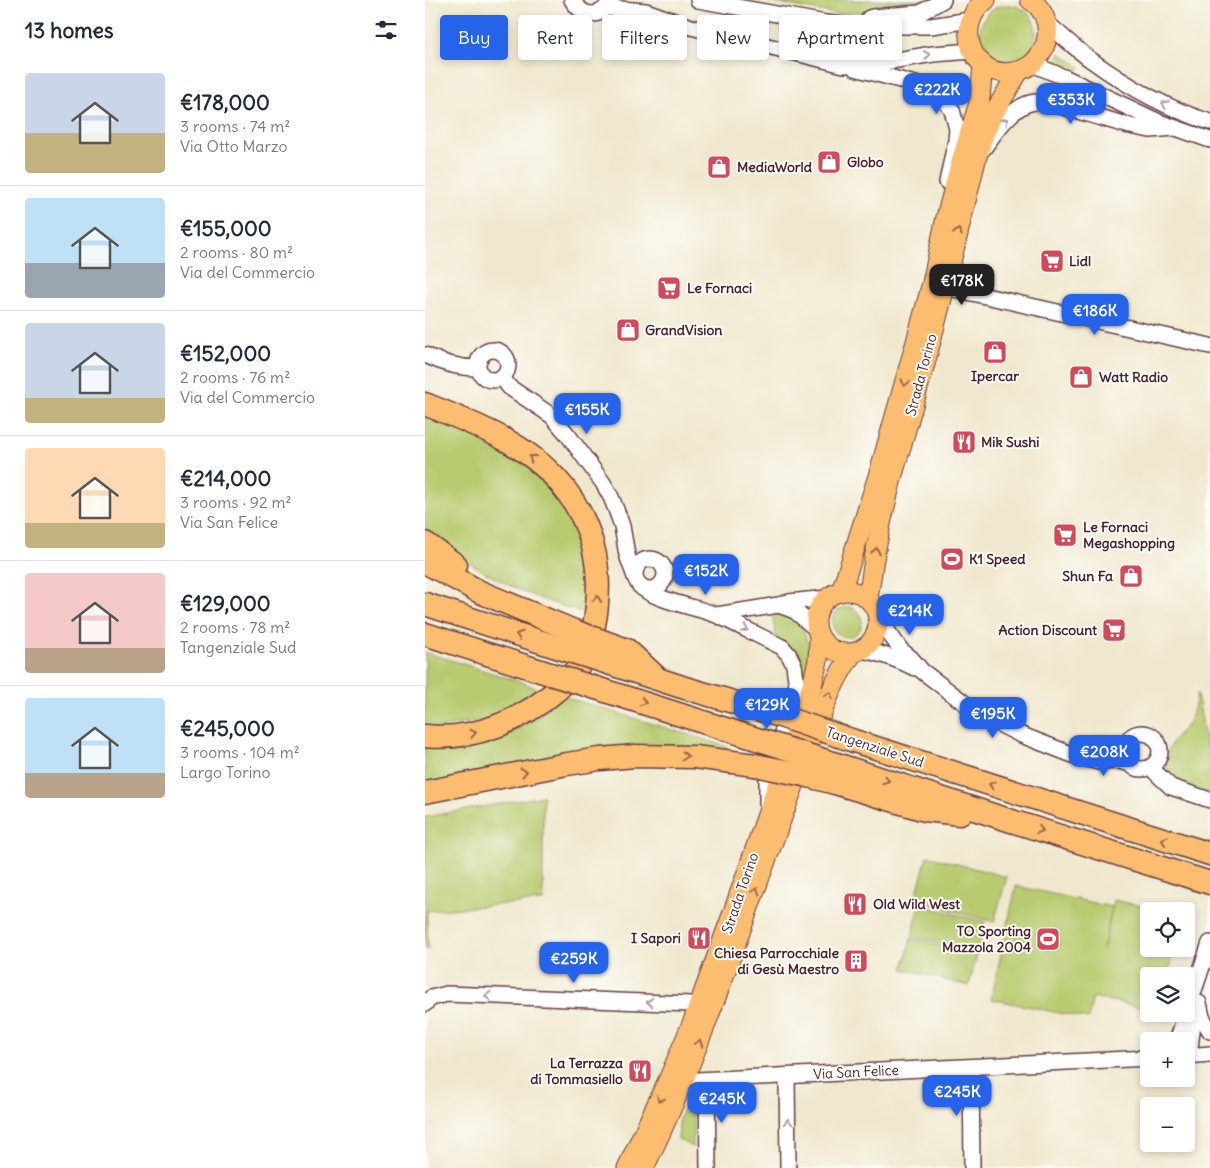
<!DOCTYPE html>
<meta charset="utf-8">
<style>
body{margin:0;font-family:Delius,sans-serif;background:#f6f6f7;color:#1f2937;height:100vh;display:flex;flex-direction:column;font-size:19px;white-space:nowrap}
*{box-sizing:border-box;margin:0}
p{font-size:16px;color:#747a83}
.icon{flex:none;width:28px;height:28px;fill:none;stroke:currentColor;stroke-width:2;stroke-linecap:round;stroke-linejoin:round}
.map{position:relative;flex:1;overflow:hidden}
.drawer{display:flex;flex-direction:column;background:#fff;width:425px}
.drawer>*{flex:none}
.hud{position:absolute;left:15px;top:15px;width:475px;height:45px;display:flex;gap:10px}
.controls{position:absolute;left:715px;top:902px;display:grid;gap:10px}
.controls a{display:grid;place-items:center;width:55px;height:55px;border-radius:5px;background:#fff;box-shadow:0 2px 8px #0003;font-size:25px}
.price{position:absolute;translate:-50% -42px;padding:0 11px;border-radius:10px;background:#2563eb;color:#fff;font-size:16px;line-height:32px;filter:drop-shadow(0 1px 2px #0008)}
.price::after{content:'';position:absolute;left:50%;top:30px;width:15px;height:11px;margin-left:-8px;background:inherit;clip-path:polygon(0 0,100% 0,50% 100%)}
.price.current{background:#222;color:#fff}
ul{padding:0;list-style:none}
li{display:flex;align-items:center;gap:15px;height:125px;padding:0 25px}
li+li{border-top:1px solid #e0e1e3}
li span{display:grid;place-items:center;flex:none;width:140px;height:100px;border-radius:5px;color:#555}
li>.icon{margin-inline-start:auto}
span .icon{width:60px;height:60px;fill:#fffc;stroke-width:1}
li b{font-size:21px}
h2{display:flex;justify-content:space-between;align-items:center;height:60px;padding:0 25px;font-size:21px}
.chip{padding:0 18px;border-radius:5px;background:#fff;box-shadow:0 2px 8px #0003;font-size:18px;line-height:45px}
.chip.current{background:#2563eb;color:#fff}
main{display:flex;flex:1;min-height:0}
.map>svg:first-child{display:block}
.green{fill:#b8cb6f;stroke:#81754d}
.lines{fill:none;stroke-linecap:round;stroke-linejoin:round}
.minor-casing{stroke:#633d43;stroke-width:18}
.major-casing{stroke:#633d43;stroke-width:21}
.highway-casing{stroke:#633d43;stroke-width:25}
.minor{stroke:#fff;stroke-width:15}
.major{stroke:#fcbd6f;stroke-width:19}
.highway{stroke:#fcbd6f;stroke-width:22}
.highway-bridge-casing{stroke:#633d43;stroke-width:25;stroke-linecap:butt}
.highway-bridge{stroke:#fcbd6f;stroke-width:22}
.oneway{stroke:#ae9aa0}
.oneway2{stroke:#9a664a}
.labels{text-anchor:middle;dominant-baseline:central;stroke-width:4;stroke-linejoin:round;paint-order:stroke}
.poi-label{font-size:14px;font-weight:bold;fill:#4a1f2b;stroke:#fdfcf7;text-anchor:start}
.street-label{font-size:14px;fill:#4a1f2b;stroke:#fdfcf7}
</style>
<main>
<section class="drawer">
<h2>13 homes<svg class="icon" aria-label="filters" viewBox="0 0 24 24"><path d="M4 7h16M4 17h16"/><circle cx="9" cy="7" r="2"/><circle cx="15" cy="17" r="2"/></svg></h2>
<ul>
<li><span style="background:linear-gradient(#c9d6e8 60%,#c2b280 0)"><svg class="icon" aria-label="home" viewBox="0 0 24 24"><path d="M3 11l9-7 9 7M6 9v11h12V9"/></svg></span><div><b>€178,000</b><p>3 rooms · 74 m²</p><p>Via Otto Marzo</p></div></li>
<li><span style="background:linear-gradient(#bfe0f5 65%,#9aa5b1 0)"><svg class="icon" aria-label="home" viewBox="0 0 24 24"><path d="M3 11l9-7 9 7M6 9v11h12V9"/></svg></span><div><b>€155,000</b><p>2 rooms · 80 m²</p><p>Via del Commercio</p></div></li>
<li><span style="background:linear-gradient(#c9d6e8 75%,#c2b280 0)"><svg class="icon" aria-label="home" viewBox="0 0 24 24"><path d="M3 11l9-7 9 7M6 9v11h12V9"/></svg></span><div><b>€152,000</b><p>2 rooms · 76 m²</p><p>Via del Commercio</p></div></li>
<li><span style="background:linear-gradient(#ffd9b3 75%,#c2b280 0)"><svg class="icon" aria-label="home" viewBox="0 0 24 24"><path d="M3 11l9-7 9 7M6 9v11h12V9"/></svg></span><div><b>€214,000</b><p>3 rooms · 92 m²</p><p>Via San Felice</p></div></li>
<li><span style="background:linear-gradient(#f6c9c9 75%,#b9a48a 0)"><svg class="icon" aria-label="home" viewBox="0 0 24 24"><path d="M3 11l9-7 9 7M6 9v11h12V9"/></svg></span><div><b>€129,000</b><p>2 rooms · 78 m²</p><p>Tangenziale Sud</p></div></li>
<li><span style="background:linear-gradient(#bfe0f5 75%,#b9a48a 0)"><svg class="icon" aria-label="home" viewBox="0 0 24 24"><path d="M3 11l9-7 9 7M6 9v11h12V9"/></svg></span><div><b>€245,000</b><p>3 rooms · 104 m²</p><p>Largo Torino</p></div></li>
</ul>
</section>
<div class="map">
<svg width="785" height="1168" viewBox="0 0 785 1168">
<rect width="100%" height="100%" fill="#fdfcf7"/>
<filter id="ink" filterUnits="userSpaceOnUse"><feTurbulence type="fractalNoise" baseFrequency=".02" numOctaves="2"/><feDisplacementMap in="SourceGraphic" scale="10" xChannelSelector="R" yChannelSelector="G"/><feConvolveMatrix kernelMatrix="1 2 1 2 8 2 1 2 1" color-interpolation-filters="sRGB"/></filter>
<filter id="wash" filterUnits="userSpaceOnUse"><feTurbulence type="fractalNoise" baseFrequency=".0096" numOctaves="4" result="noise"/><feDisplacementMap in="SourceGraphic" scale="20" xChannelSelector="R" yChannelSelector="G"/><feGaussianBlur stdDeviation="1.12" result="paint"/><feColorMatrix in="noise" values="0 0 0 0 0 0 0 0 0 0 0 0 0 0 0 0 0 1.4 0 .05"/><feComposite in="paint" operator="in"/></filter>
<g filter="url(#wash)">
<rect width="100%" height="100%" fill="#f0e8ce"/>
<g class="green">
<path d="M335,0h167l-4,2 -21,6 -65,6z"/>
<circle cx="583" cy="33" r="28"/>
<path d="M635,53l20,14 -3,7 -12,-5 -12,-3z"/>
<path d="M0,411l53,22 69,46 30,44 13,50 -4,40c-62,-16 -113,-42 -161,-85z"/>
<circle cx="422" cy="622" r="15"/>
<path d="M355,612l19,9c7,13 13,31 9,46 -1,5 -3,10 -5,15l-26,-41 -5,-27z"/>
<path d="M0,652l99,31 20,9 -40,25 -79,13z"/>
<path d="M772,693l13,73v27c-10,-3 -25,-6 -34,-11 -15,-9 -12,-28 -3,-41 4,-7 11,-11 15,-18 6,-9 7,-19 9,-30z"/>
<path d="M137,696l166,51 -2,4 -301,33v-38l35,1 28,-6 22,-8 23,-13z"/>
<path d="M118,796v105l-116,10 1,38h-3v-132z"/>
<path d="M502,856l80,21 -13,45 -79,-22z"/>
<path d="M591,886l96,21 -9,43 11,-50 51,11h-16v38h25l-6,27h-19v33l-56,-12 -5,22 -97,-20z"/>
<path d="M495,905l65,17 -8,30 -65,-16z"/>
<path d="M486,938l66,17 -8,31 -66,-17z"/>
<path d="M268,1096v51l-15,-8 1,-12v-7l8,-22z"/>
</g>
</g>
<g filter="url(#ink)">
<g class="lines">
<g class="minor-casing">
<g id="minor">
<path d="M147,0c11,17 27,20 39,1"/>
<path d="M273,0l128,23 25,3h80l39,-6"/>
<path d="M182,8l39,3 45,16 153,38 41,-3 48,-8 40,-3"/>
<path d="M444,18l3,-1 48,-4 23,-13"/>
<path d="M622,23c14,12 29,26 44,37 36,26 77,49 119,62"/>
<path d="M607,64l34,14 93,44 51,18"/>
<path d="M430,68l75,20 13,10 9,12 5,19 -1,11 -9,42"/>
<path d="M558,149c11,-15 28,-41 47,-46 7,-2 13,-1 20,0l80,23 20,4 25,-2"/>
<path d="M520,287l265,59"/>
<circle cx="68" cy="365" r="15"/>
<path d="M0,355c18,8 33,13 53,13"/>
<path d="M77,377l7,10 43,29 16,19 35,48 8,14 6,15 5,14 5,29 8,22"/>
<circle cx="225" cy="574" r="15"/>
<path d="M214,585c15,16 59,22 80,31 21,10 42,21 63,31l7,8 5,10 3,22 -30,91v27"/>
<path d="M354,605l16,6 21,18"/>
<path d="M292,615l62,-10 10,-3 38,-4"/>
<path d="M453,617l11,16 12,17 10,8 11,13 57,43 40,20 59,23 21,5 20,-1 8,2"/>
<path d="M437,650c19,3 35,9 53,18"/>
<circle cx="717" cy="751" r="18"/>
<path d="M727,767l4,6 15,14 39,13"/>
<path d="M774,1003l3,14 8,14"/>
<path d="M0,1004l6,-6 16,-4 244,10 8,1"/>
<path d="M752,1041l33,-98"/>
<path d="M761,1056l24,-2"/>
<path d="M764,1056l6,-50"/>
<path d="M546,1067l1,101"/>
<path d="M362,1076l1,92"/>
<path d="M259,1080h13l452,-22"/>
<path d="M282,1080l1,88"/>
</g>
</g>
<g class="major-casing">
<g id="major">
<path d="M561,0c-34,25 -14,79 27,72 8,-1 15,-4 21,-10 7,-7 12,-15 13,-26 2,-14 -5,-29 -17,-36"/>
<circle cx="422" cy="622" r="31"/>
<path d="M416,592l37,-116 39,-138 15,-55 14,-66 15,-55 19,-63 3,-35"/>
<path d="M443,599l6,-40 8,-40 10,-41 33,-114 20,-77 31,-127 7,-23 9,-21 27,-45"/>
<path d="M202,1168l42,-90 24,-57 39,-106 80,-229 6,-26 1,-22"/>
<path d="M219,1168c58,-118 97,-244 144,-366 9,-25 19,-50 28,-74 10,-26 20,-52 37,-75"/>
</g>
</g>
<g class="highway-casing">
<g id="highway">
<path d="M0,404c52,21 108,41 142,88 11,15 20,33 25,51 11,38 7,95 -17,128 -5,7 -12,13 -18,19 -36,31 -84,51 -132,46"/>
<path d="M0,543l31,22"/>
<path d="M0,562l55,30 94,39"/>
<path d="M0,604l141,46"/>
<path d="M0,634l125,40"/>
<path d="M180,642l22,8 27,25"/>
<path d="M177,661l80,26 92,27"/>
<path d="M171,688l167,53"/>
<path d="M426,740l359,114"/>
<path d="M414,765l163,53 208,65"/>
<path d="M410,783l90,27 35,4"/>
<path d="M0,792l142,-28 33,-5 35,-3 60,1 60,8"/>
</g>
</g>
<use href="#minor" class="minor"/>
<use href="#major" class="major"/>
<use href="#highway" class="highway"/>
<g class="highway-bridge-casing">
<g id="highway-bridge">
<path d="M149,631l31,11"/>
<path d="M141,650l36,11"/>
<path d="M125,674l46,14"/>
<path d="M349,714l77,26"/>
<path d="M338,741l76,24"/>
<path d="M330,765l49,10 31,8"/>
</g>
</g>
<use href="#highway-bridge" class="highway-bridge"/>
</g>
<defs><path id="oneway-chevron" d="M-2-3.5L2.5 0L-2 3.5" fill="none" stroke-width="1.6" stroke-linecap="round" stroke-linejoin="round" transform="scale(1.25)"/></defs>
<g class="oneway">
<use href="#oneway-chevron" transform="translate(502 55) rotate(-9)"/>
<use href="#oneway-chevron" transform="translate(740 104) rotate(-154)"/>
<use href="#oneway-chevron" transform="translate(580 121) rotate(-48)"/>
<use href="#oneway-chevron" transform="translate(320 629) rotate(26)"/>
<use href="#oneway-chevron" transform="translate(63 996) rotate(-178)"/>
<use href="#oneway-chevron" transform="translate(225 1002) rotate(-178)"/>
<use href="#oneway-chevron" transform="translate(363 1122) rotate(-90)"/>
</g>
<g class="oneway2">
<use href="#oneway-chevron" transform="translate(533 232) rotate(-76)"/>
<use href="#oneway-chevron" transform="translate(480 383) rotate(106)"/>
<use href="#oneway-chevron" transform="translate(107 458) rotate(-143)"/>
<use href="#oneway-chevron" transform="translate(451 551) rotate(-79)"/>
<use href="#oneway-chevron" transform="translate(172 599) rotate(-85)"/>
<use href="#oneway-chevron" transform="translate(94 635) rotate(-162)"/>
<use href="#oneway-chevron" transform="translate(404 695) rotate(-67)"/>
<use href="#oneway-chevron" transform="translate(218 702) rotate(17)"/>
<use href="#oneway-chevron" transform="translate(48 733) rotate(-13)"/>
<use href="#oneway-chevron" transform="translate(260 756) rotate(3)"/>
<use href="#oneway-chevron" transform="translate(99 772) rotate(-11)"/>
<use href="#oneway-chevron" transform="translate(461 780) rotate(18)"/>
<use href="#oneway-chevron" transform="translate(567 785) rotate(-162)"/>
<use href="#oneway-chevron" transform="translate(615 830) rotate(17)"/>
<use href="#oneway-chevron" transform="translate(739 840) rotate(-162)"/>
<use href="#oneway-chevron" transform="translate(331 891) rotate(-71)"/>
<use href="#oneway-chevron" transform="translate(274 1043) rotate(-69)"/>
<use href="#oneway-chevron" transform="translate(235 1099) rotate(116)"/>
</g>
</g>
<defs>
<g id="shop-square" transform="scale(1.25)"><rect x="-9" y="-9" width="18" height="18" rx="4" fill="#d1495b" stroke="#fdfcf7"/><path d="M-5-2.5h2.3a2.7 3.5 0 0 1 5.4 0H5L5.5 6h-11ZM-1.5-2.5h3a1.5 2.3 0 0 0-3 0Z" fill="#fff"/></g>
<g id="supermarket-square" transform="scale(1.25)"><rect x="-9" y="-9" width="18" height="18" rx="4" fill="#d1495b" stroke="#fdfcf7"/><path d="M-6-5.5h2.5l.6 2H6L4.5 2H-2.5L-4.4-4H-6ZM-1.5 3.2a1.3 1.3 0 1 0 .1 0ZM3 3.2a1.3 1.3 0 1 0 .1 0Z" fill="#fff"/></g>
<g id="restaurant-square" transform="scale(1.25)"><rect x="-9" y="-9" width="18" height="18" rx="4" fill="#d1495b" stroke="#fdfcf7"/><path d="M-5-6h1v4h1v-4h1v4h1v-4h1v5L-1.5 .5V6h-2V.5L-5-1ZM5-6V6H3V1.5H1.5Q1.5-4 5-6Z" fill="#fff"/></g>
<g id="stadium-square" transform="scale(1.25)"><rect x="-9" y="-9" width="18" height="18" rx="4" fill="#d1495b" stroke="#fdfcf7"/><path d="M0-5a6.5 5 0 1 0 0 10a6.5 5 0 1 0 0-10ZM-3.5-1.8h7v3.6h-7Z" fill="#fff"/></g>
<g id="building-square" transform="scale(1.25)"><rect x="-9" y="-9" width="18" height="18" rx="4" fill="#d1495b" stroke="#fdfcf7"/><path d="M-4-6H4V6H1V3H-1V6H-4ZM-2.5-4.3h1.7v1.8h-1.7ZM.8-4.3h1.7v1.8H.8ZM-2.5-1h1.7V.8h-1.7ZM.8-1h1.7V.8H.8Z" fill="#fff"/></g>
</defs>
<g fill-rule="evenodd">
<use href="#shop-square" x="404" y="162"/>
<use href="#shop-square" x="294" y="167"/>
<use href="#supermarket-square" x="627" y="261"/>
<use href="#supermarket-square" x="244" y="288"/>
<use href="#shop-square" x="203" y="330"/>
<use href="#shop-square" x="570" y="352"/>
<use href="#shop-square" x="656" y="377"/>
<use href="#restaurant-square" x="539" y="442"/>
<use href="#supermarket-square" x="640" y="535"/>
<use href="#stadium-square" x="527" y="559"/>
<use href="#shop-square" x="706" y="576"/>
<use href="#supermarket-square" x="689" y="630"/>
<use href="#restaurant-square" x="430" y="904"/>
<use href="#restaurant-square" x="274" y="938"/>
<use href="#stadium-square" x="623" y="939"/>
<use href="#building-square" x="431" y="961"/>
<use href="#restaurant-square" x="215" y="1071"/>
</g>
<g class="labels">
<g class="poi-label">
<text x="422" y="162">Globo</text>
<text x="312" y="167">MediaWorld</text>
<text x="644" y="261">Lidl</text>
<text x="262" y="288">Le Fornaci</text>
<text x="220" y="330">GrandVision</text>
<text x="570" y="376" text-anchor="middle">Ipercar</text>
<text x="674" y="377">Watt Radio</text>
<text x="556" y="442">Mik Sushi</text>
<text x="658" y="527">Le Fornaci<tspan x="658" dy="16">Megashopping</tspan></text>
<text x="544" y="559">K1 Speed</text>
<text x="688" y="576" text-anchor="end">Shun Fa</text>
<text x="672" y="630" text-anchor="end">Action Discount</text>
<text x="448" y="904">Old Wild West</text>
<text x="606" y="931" text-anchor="end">TO Sporting<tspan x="606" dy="16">Mazzola 2004</tspan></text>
<text x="256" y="938" text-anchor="end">I Sapori</text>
<text x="414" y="953" text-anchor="end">Chiesa Parrocchiale<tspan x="414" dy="16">di Gesù Maestro</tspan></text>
<text x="198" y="1063" text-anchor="end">La Terrazza<tspan x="198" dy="16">di Tommasiello</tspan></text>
</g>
<g class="street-label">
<text transform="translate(496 375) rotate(-75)">Strada Torino</text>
<text transform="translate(450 747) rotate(18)">Tangenziale Sud</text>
<text transform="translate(315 893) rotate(-71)">Strada Torino</text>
<text transform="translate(431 1072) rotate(-3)">Via San Felice</text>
</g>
</g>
</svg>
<div class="controls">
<a><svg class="icon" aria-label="locate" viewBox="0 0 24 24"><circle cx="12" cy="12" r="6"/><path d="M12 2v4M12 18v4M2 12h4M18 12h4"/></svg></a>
<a><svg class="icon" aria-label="layers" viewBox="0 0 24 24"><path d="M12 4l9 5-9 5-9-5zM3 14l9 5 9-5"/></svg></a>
<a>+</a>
<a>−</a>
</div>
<b class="price" style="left:512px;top:115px">€222K</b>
<b class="price" style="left:646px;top:125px">€353K</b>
<b class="price current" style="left:537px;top:306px">€178K</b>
<b class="price" style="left:670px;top:336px">€186K</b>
<b class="price" style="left:162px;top:435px">€155K</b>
<b class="price" style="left:281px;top:596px">€152K</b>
<b class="price" style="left:485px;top:636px">€214K</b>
<b class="price" style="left:342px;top:730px">€129K</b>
<b class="price" style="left:568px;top:739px">€195K</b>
<b class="price" style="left:679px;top:777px">€208K</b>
<b class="price" style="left:149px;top:984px">€259K</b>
<b class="price" style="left:532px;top:1117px">€245K</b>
<b class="price" style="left:297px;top:1124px">€245K</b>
<div class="hud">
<a class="chip current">Buy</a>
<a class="chip">Rent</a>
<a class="chip">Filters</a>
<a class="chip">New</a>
<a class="chip">Apartment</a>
</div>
</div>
</main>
